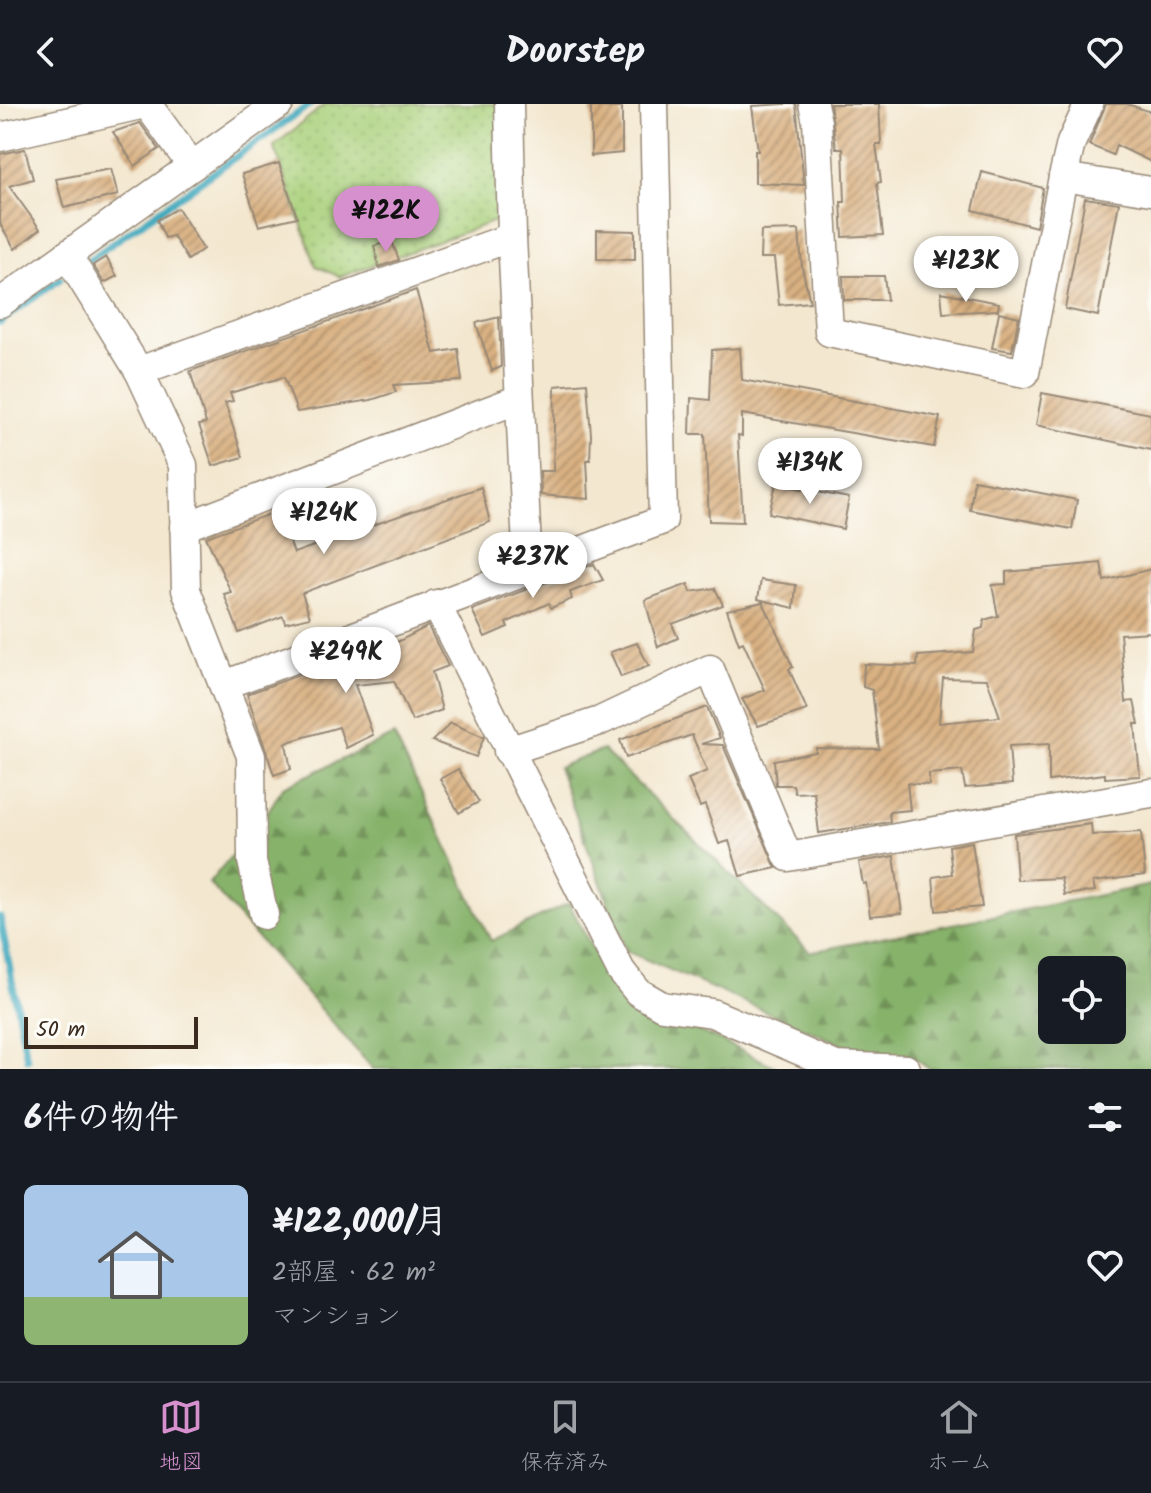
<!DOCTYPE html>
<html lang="ja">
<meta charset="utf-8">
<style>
body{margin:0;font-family:Kalam,"Klee One",sans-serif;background:#242831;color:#f1f3f6;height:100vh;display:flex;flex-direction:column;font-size:30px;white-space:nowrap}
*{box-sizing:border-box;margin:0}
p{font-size:26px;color:#9ea1a6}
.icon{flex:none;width:44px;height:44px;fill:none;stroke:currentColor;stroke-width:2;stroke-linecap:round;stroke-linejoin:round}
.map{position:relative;height:965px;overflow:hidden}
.drawer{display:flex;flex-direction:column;background:#171b24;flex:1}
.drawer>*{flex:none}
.fabs{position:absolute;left:1038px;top:852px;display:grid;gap:16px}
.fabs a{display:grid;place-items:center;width:88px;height:88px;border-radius:12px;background:#171b24;box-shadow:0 8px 32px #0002;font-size:40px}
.scale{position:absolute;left:24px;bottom:20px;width:174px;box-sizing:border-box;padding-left:8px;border:4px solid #3b2a1e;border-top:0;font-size:22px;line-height:28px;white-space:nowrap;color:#3b2a1e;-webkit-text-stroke:6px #fdfcf7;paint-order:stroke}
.price{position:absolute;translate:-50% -68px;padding:0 18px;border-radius:28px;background:#fff;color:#222;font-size:26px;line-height:52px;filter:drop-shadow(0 2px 4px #0008)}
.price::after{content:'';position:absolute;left:50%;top:48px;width:24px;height:18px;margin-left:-12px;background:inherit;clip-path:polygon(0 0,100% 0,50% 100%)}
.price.active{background:#d690ce;color:#111}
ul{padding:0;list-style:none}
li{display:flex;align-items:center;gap:24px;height:200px;padding:0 24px}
li span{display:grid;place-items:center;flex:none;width:224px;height:160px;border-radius:12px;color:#555}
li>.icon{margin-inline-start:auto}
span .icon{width:96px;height:96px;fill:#fffc;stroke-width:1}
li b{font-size:34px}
h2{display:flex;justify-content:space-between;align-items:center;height:96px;padding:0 24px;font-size:34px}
header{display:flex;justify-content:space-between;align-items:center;height:104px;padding:0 24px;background:#171b24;font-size:36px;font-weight:800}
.tab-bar{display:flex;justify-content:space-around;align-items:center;height:112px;border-top:2px solid #363941;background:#171b24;font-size:22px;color:#9ea1a6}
.tab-bar a{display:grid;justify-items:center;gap:4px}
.tab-bar .active{color:#d690ce}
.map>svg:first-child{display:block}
.forest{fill:url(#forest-firs);stroke:#606e44;stroke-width:2;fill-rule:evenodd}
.park{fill:url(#park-dots);stroke:#727d4c;stroke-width:2}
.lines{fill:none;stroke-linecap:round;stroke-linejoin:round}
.stream{stroke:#3da8bd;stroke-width:7}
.building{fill:url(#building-hatch);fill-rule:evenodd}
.minor-casing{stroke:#978876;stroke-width:31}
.minor{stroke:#fff;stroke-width:28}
</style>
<header><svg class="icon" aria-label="back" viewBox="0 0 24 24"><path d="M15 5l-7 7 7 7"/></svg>Doorstep<svg class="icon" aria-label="heart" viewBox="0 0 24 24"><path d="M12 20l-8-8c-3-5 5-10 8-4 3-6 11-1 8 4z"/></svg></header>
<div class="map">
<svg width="1151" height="965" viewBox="0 0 1151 965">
<defs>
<pattern id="forest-firs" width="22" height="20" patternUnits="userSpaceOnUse" patternTransform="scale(2)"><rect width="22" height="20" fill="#86b26a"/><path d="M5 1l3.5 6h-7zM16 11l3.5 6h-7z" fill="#6f9157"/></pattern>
<pattern id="park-dots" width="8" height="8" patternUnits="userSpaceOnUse" patternTransform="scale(2)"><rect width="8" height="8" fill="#a9d07a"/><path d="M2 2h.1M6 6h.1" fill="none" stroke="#92b369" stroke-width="1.8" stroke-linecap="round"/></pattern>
<pattern id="building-hatch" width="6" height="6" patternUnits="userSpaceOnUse" patternTransform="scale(2)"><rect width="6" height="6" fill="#d9b182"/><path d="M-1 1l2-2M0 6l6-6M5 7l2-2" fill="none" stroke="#b1906a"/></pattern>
</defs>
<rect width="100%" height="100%" fill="#fdfcf7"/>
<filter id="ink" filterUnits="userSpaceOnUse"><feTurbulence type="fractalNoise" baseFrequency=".0125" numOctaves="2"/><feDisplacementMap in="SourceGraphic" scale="16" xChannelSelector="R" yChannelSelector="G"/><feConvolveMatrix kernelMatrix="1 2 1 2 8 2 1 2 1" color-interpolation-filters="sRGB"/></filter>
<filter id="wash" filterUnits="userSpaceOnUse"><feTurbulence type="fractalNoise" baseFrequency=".006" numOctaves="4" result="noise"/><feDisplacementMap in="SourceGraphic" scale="32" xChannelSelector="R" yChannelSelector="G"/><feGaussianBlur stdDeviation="1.8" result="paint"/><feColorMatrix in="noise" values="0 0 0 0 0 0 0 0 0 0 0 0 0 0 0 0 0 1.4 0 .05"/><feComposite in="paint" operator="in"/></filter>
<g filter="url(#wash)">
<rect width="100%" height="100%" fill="#f3e7cf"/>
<g class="forest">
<path d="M394,631l97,206 78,-38 44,87 165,78 7,1h-412l-164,-186 58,-70 16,-26z"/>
<path d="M603,646l207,202 341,-67v184h-222l-13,-10 -52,-5 -238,-103 -68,-184zM1052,866h60v60h-60z"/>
</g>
<path class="park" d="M325,0h175l4,106 -9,11 -155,56 -24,-11 -42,-120z"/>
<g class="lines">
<g class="stream">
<path d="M89,156l222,-156"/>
<path d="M0,218l60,-43"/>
<path d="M0,813l27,142"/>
</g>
</g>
<g id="blocks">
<g class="building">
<path d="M785,0h11l8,81 -49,-2v-32h3l-6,-45z"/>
<path d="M830,0h49l2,40h-5l5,38 -4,1 6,52 -40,2 -2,-35h4l-2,-54h-7z"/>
<path d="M1106,0h21l24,8v50l-35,-17 -3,10 -24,-10z"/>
<path d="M591,3l31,1v45l-31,3z"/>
<path d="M140,19l19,26 -24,17 -22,-34z"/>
<path d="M25,45l8,30 -24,7 31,43 -25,20 -15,-25v-70z"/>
<path d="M279,59l18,54 -38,9 -17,-52z"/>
<path d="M111,65l7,26 -54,13 -8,-29z"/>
<path d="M982,68l61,16 -7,39 -63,-17z"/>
<path d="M1085,94l34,5 -21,113 -33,-7z"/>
<path d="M178,104l25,41 -15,11 -15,-24 -8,2 -8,-18z"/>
<path d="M597,126l38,1v29l-38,-1z"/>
<path d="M799,126l3,37 8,35 -31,3 -5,-47h-14l1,-27z"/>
<path d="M392,137l7,19 -20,7 -5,-21z"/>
<path d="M106,153l11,19 -13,7 -11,-18z"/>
<path d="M843,172h41l3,24h-43z"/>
<path d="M416,186l18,63 24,-4 4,32 -69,4 3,7 -25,8 -74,12 -13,-35 -54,16 3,8 -8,2 18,54 -30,9 -14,-41 7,-2 -16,-52z"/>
<path d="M941,188l58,11 -1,7 -55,3z"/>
<path d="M999,208l20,5 -7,34 -20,-3z"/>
<path d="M499,213l2,50 -9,4 -16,-48z"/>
<path d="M740,244l2,32 198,37 -6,30 -192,-33v22l-4,-1 5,87 -34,-1 -4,-87h-15l1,-36 19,2 2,-50z"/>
<path d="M587,279l4,52 -1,25h-3l2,39 -48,-4 -1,-24h13l2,-85z"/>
<path d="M1042,289l109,21v36l-115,-25z"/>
<path d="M974,376l103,20 -5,29 -102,-19z"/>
<path d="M776,380l73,14 -6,31 -74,-16z"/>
<path d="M481,383l9,35 -188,71 8,24 -25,6 -2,-7 -44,17 -15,-39 7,-2 -25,-55 72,-26 16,42z"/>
<path d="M1101,459l3,18 47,-12v63l-31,2 6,68 8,-1 5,23h-4l5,52 -35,2v-4l-56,7v-37l-40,2 3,38 -47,4 -3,-17 -33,3v11l-22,-2 3,27 -21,2 1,10 -71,11 -5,-41 -19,1 -2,-8h-17l-2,-25 42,-8v-4l63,1 -7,-59 -9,-3 1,-23 53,2 1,-10 55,-4 3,-22 7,-2 1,-8 14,-4 -6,-31 14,-1v-12zM943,574l44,1 13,38 -61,6z"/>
<path d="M594,460l9,16 -33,12 2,7 -21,9 -2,-5 -43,20 2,4 -23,10 -13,-27z"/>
<path d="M761,476l35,5 -2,23 -36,-9z"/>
<path d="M688,480l3,8 24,-4 8,17 -51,19 6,14 -20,9 -13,-47z"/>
<path d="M763,498l30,65 -4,2 18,41 -49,16 -16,-27 23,-9 -22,-48 -4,2 -12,-34z"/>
<path d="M428,522l20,40 -16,6 10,38 -30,11 -18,-40 -39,4 18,50 -27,13 -7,-21 -48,14 -5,3 5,25 -17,6 -27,-81 104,-38 29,-9 2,3z"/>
<path d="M637,539l12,23 -28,11 -11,-25z"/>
<path d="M707,603l13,31 -19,6 22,1 53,123 -36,8 -11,-35 -10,3 -14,-39 -5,2 -12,-28 19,-8 -15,-36 -66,23 -6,-18z"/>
<path d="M451,619l33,14 -8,20 -44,-16z"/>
<path d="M458,665l21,33 -20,11 -19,-34z"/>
<path d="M1091,720l1,11 49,-3 4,43 -52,7 2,9 -31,4 -3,-17 -44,2 -3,-46z"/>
<path d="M972,738l10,65 -46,4 -3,-34 19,-3 -3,-28z"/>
<path d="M894,752l8,57 -32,3 -4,-33 -3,1 -4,-22z"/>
</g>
</g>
</g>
<g filter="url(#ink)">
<use href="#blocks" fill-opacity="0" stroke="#978876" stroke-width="2"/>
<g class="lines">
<g class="minor-casing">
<g id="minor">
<path d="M147,0l45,62"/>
<path d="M509,0l3,133 16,333"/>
<path d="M813,0l4,18 12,210 196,41 38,-196"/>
<path d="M1089,0l-18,39 -8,34 88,14"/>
<path d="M0,33l145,-33"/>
<path d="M67,151l72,116 44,94 3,125 65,166 1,105 12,54"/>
<path d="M0,199l279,-199"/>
<path d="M139,267l373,-134"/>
<path d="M184,423l335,-128"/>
<path d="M436,500l185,367 17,21 24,14 50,7 124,53 70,3"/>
<path d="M224,581l439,-165 -9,-416"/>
<path d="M508,647l92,-30 110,-52 78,188 363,-64"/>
</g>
</g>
<use href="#minor" class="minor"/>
</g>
</g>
</svg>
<div class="fabs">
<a><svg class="icon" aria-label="locate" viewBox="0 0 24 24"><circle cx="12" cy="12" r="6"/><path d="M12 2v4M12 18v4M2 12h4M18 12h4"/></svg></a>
</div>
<div class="scale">50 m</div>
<b class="price active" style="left:386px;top:150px">¥122K</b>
<b class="price" style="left:966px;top:200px">¥123K</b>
<b class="price" style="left:810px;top:402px">¥134K</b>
<b class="price" style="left:324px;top:452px">¥124K</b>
<b class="price" style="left:533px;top:496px">¥237K</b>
<b class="price" style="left:346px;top:591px">¥249K</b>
</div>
<section class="drawer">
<h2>6件の物件<svg class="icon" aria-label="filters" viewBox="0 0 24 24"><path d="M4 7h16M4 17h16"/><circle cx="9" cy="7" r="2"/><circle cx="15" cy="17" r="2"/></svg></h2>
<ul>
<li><span style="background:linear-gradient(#a9c7e8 70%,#8fb573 0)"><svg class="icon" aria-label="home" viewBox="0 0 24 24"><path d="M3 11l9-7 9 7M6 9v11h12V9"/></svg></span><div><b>¥122,000/月</b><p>2部屋 · 62 m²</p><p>マンション</p></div><svg class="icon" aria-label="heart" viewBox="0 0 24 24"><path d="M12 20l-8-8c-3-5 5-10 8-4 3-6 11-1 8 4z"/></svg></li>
</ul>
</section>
<nav class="tab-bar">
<a class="active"><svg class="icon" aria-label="map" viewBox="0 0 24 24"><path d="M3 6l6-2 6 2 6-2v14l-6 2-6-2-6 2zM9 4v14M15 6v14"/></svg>地図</a>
<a><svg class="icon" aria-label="saved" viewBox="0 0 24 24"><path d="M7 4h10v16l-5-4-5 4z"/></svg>保存済み</a>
<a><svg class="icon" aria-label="home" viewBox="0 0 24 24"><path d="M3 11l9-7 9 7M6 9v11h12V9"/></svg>ホーム</a>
</nav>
